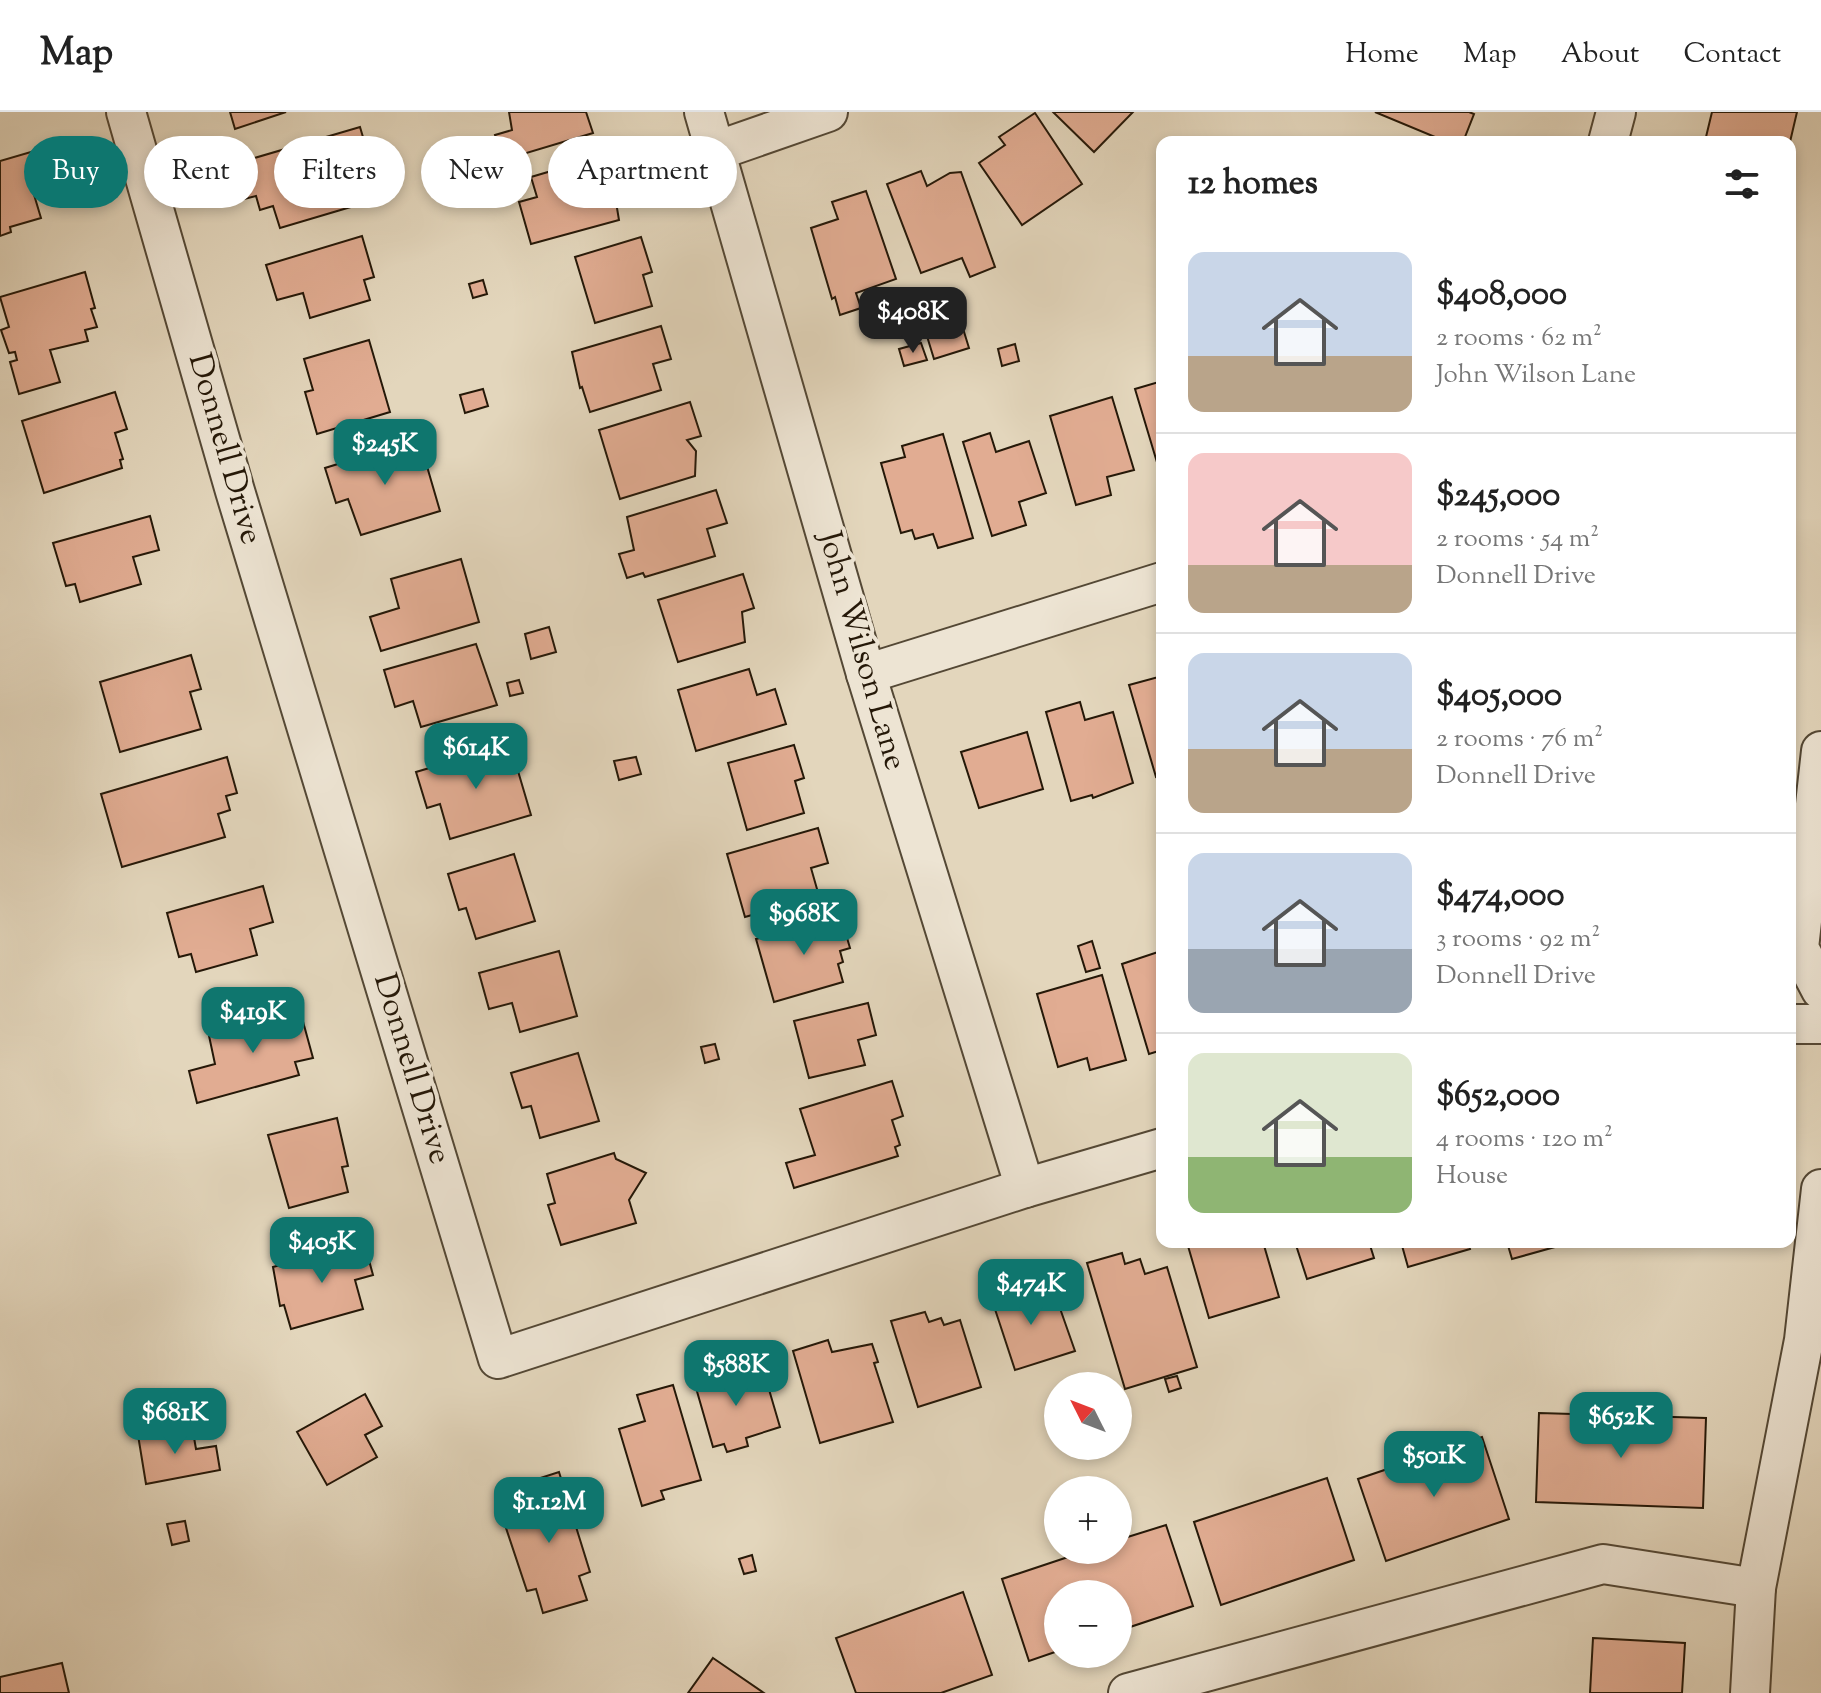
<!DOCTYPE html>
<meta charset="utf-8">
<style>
body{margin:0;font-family:"Sorts Mill Goudy",serif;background:#f2f2f2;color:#222;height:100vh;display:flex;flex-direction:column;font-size:30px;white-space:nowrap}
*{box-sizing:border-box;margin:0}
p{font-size:26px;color:#767676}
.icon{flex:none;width:44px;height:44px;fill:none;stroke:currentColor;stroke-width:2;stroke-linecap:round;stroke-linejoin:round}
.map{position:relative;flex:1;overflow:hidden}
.sheet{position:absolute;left:1156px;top:24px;width:640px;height:1112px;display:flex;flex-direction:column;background:#fff;border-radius:16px;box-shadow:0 4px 12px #0003}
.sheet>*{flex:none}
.hud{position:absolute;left:24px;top:24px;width:760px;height:72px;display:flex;gap:16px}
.needle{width:52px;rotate:312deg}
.tools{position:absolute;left:1044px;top:1260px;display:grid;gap:16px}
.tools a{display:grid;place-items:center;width:88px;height:88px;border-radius:50%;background:#fff;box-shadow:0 4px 12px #0003;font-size:40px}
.price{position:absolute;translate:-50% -68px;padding:0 18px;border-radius:16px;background:#0f766e;color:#fff;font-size:26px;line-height:52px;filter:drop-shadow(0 2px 4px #0008)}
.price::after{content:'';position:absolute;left:50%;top:48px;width:24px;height:18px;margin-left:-12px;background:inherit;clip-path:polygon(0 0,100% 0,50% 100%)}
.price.on{background:#222;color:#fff}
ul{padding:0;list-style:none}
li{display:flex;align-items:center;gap:24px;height:200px;padding:0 32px}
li+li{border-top:2px solid #e0e0e0}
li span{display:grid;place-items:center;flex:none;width:224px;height:160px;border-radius:16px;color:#555}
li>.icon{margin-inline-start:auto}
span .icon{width:96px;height:96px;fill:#fffc;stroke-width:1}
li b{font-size:34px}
h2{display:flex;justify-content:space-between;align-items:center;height:96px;padding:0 32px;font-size:34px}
.tag{padding:0 28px;border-radius:36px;background:#fff;box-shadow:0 4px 12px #0003;font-size:28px;line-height:72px}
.tag.on{background:#0f766e;color:#fff}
header{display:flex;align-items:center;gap:48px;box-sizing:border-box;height:112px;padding:0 40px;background:#fff;border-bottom:2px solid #e0e0e0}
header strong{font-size:38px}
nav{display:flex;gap:44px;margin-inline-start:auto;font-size:28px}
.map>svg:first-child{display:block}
.building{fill:#e1ac92;stroke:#251808;stroke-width:2}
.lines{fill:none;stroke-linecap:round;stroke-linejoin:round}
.minor-casing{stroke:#544835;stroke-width:42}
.minor{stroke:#ede4d3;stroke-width:38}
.labels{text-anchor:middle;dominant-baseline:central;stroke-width:8;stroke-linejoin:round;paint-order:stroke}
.street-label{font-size:32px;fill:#251808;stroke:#ede4d3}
</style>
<header>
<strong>Map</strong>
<nav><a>Home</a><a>Map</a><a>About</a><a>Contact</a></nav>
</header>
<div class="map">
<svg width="1821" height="1581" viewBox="0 0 1821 1581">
<rect width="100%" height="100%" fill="#e3d6bc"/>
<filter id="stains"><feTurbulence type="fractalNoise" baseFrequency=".0025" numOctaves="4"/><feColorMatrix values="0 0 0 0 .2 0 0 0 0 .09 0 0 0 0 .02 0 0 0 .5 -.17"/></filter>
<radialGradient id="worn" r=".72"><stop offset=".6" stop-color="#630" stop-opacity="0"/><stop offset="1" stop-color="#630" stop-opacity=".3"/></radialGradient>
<g class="building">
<path d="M230,0h56l-51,17z"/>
<path d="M509,0h77l7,21 -90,27 -8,-25 17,-5z"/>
<path d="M1053,0h80l-39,40z"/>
<path d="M1375,0h94l5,2 -11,28h-16z"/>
<path d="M1712,0h85l-7,30h-62l-22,-5z"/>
<path d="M1035,1l47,71 -60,41 -43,-62 26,-18 -6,-8z"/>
<path d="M360,15l21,71 -101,30 -7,-22 -13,4 -4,-14 -12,3 -10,-35z"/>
<path d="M48,35l10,34 -26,7 9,30 -31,9 1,5 -11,4v-75z"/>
<path d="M616,40l11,35 -13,3 5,30 -88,24 -12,-42 18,-5 -6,-20z"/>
<path d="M921,59l6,15 23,-13 11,-1 34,95 -25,10 -8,-19 -41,15 -34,-89z"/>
<path d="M866,79l30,88 -40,14 5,15 -21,7 -5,-18 -3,2 -21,-71 27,-9 -6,-17z"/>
<path d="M362,124l12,41 -10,3 6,20 -60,18 -7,-25 -26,7 -11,-35z"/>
<path d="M641,125l11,35 -9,3 9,31 -57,17 -20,-66z"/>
<path d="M85,160l10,36 -4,1 6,18 -12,3 3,11 -38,9 10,32 -41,12 -9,-32 7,-2 -2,-8 -6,1 -8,-23 8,-3 -9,-30z"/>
<path d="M483,168l4,14 -14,4 -4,-14z"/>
<path d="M961,210l8,26 -35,11 -8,-26z"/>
<path d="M661,214l10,33 -18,5 8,26 -71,22 -8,-25 -2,1 -8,-36z"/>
<path d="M369,228l21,72 -73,22 -12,-42 8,-2 -9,-31z"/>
<path d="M921,231l6,17 -23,6 -5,-17z"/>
<path d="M1015,232l4,17 -17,5 -4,-17z"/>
<path d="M1162,269v98l-27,-90z"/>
<path d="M483,277l5,17 -23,7 -5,-18z"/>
<path d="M115,280l12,37 -12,4 8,26 -3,1 2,8 -78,25 -22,-72z"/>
<path d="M1112,285l22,73 -27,7 4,18 -35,10 -26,-89z"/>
<path d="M690,290l11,34 -14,4 9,11 -1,25 -75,23 -21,-69z"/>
<path d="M990,321l6,19 33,-11 17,52 -27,9 7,23 -34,11 -29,-94z"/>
<path d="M943,322l30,104 -35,10 -5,-14 -18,5 -3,-9 -11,3 -20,-70 24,-6 -3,-11z"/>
<path d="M419,327l21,72 -79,24 -13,-36 -12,4 -11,-35z"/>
<path d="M716,378l11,33 -20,6 8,27 -70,21 -2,-4 -16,5 -8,-24 15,-4 -7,-33z"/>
<path d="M150,404l9,34 -26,7 8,27 -61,18 -5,-18 -9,2 -13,-43z"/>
<path d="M461,447l18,63 -98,29 -11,-34 29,-9 -8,-29z"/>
<path d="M743,462l11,34 -12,4 3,30 -67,20 -20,-62z"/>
<path d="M549,515l7,25 -25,7 -6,-25z"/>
<path d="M476,532l21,61 -76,22 -8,-26 -18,6 -11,-37z"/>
<path d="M191,543l10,34 -11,3 11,37 -81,23 -20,-70z"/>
<path d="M749,557l8,26 18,-6 11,35 -90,27 -18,-61z"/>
<path d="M1162,564v99l-6,2 -27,-92z"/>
<path d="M519,568l4,13 -13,3 -3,-13z"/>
<path d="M1080,590l5,18 28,-8 20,71 -40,15 -1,-3 -21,6 -25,-89z"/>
<path d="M1027,620l16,57 -64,19 -18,-56z"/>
<path d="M510,632l21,71 -81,24 -10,-35 -13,4 -11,-36z"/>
<path d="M794,633l10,33 -9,3 9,32 -57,17 -19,-67z"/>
<path d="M227,645l10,36 -11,3 4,14 -12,4 7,23 -103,30 -21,-73z"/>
<path d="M636,645l5,17 -22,6 -5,-19z"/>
<path d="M818,716l10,35 -17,5 8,28 -74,21 -18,-63z"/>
<path d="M514,742l21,67 -59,18 -10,-31 -7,2 -11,-36z"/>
<path d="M263,774l10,36 -23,7 7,26 -61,17 -5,-18 -12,3 -12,-44z"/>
<path d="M840,802l10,34 -10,3 3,11 -5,2 5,18 -69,20 -18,-63z"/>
<path d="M1092,829l8,27 -14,4 -8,-26z"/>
<path d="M559,839l18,65 -57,16 -8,-29 -23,6 -10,-36z"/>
<path d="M1158,840h4v98l-13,4 -27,-90z"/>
<path d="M1102,863l24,85 -36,10 -3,-12 -29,9 -21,-73z"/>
<path d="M868,891l8,32 -18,5 7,25 -56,13 -15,-57z"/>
<path d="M299,895l14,51 -18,4 4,13 -102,28 -8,-32 26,-7 -7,-33z"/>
<path d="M715,932l4,15 -14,4 -4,-16z"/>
<path d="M578,941l21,68 -59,17 -9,-32 -9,2 -11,-35z"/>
<path d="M892,969l11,35 -11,4 8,25 -5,2 3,9 -104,32 -8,-25 29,-8 -15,-46z"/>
<path d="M337,1006l11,48 -6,1 6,25 -59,16 -21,-73z"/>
<path d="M614,1041l2,6 30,14 -17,27 7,23 -75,22 -13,-40 7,-2 -8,-29z"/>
<path d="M364,1130l9,33 -18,5 8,29 -72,20 -7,-24 -4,1 -7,-39z"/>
<path d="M1204,1130h59l16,55 -70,21 -21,-72z"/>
<path d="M1295,1130h74l5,16 -67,21z"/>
<path d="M1401,1130h67l2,7 -62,18z"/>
<path d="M1507,1130h47l1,5 -43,12z"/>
<path d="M1122,1141l3,11 15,-5 5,15 22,-7 30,100 -72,22 -38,-126z"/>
<path d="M1025,1171l7,22 24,-8 19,54 -60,19 -25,-76z"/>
<path d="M925,1200l4,10 12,-4 3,7 16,-5 21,67 -63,20 -27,-86z"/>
<path d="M828,1228l4,12 40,-8 6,18 -4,1 19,59 -73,21 -27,-92z"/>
<path d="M763,1257l17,58 -34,11 2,8 -21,6 -3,-8 -11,3 -19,-66 34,-11 3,9z"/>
<path d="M1177,1264l4,12 -12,4 -4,-13z"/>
<path d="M673,1273l28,95 -40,11 3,8 -22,7 -23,-77 26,-8 -8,-26z"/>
<path d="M365,1282l17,32 -17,9 12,22 -50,28 -30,-53z"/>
<path d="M1539,1301l167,5 -3,90 -167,-6z"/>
<path d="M192,1314l4,23 20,-3 4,24 -74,14 -8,-49z"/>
<path d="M1482,1325l27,82 -123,42 -28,-82z"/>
<path d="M559,1360l31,100 -11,4 8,24 -44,13 -7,-24 -9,2 -24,-72 16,-5 -3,-11 14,-4 -5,-16z"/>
<path d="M1327,1366l27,82 -133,45 -27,-83z"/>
<path d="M185,1409l4,20 -17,4 -5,-21z"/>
<path d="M1166,1413l27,81 -75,25v-37h-60v57l-29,10 -27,-82 87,-29h29v-10z"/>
<path d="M752,1443l4,16 -12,3 -5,-15z"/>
<path d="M963,1480l29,83 -51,18h-85l-20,-55z"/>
<path d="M1593,1526l92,5 -3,50h-92z"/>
<path d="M713,1546l51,35h-76z"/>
<path d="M62,1551l7,30h-69v-16z"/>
</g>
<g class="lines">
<g class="minor-casing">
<g id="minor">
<path d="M126,0l109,379 263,868 527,-171 137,-40"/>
<path d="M704,0l162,562 159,514"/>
<path d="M1608,30l8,-30"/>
<path d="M716,39l112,-39"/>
<path d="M866,562l296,-92"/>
<path d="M1821,639l-22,197 22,42"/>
<path d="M1790,912h31"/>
<path d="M1128,1581l475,-129 153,24"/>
<path d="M1750,1581l6,-105 48,-248 17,-151"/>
</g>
</g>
<use href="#minor" class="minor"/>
</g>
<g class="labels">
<g class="street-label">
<text transform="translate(224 337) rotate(74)">Donnell Drive</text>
<text transform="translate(861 539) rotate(74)">John Wilson Lane</text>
<text transform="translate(411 957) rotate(73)">Donnell Drive</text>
</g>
</g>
<rect width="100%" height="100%" filter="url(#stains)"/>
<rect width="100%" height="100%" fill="url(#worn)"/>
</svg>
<div class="tools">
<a><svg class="needle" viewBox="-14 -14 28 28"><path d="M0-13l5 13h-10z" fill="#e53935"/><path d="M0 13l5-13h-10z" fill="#767676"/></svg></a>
<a>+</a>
<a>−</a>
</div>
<b class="price on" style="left:913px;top:243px">$408K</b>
<b class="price" style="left:385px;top:375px">$245K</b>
<b class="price" style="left:476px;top:679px">$614K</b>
<b class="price" style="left:804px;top:845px">$968K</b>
<b class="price" style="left:253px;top:943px">$419K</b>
<b class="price" style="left:322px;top:1173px">$405K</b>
<b class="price" style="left:1031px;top:1215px">$474K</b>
<b class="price" style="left:736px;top:1296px">$588K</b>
<b class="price" style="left:175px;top:1344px">$681K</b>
<b class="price" style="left:1621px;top:1348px">$652K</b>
<b class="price" style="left:1434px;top:1387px">$501K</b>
<b class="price" style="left:549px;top:1433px">$1.12M</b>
<div class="hud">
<a class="tag on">Buy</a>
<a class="tag">Rent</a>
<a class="tag">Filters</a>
<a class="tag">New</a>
<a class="tag">Apartment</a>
</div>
<section class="sheet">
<h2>12 homes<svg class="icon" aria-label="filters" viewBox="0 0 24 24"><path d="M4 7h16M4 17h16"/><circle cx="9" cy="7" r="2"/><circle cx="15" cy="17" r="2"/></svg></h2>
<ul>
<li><span style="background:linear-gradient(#c9d6e8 65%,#b9a48a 0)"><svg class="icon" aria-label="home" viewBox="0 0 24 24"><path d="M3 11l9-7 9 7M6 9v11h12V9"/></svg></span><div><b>$408,000</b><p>2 rooms · 62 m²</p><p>John Wilson Lane</p></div></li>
<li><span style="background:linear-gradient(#f6c9c9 70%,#b9a48a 0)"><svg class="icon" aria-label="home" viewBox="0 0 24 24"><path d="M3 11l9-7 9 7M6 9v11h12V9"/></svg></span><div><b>$245,000</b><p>2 rooms · 54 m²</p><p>Donnell Drive</p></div></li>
<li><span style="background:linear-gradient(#c9d6e8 60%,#b9a48a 0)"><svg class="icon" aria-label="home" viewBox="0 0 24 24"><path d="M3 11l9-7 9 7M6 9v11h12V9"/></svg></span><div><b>$405,000</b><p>2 rooms · 76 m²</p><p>Donnell Drive</p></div></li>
<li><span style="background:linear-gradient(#c9d6e8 60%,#9aa5b1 0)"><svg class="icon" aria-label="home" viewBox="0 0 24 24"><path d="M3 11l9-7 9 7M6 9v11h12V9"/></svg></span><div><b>$474,000</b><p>3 rooms · 92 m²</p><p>Donnell Drive</p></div></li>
<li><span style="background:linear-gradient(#dfe7d0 65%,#8fb573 0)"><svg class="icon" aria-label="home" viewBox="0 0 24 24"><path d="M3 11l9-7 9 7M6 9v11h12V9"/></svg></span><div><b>$652,000</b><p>4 rooms · 120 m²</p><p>House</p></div></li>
</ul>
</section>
</div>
